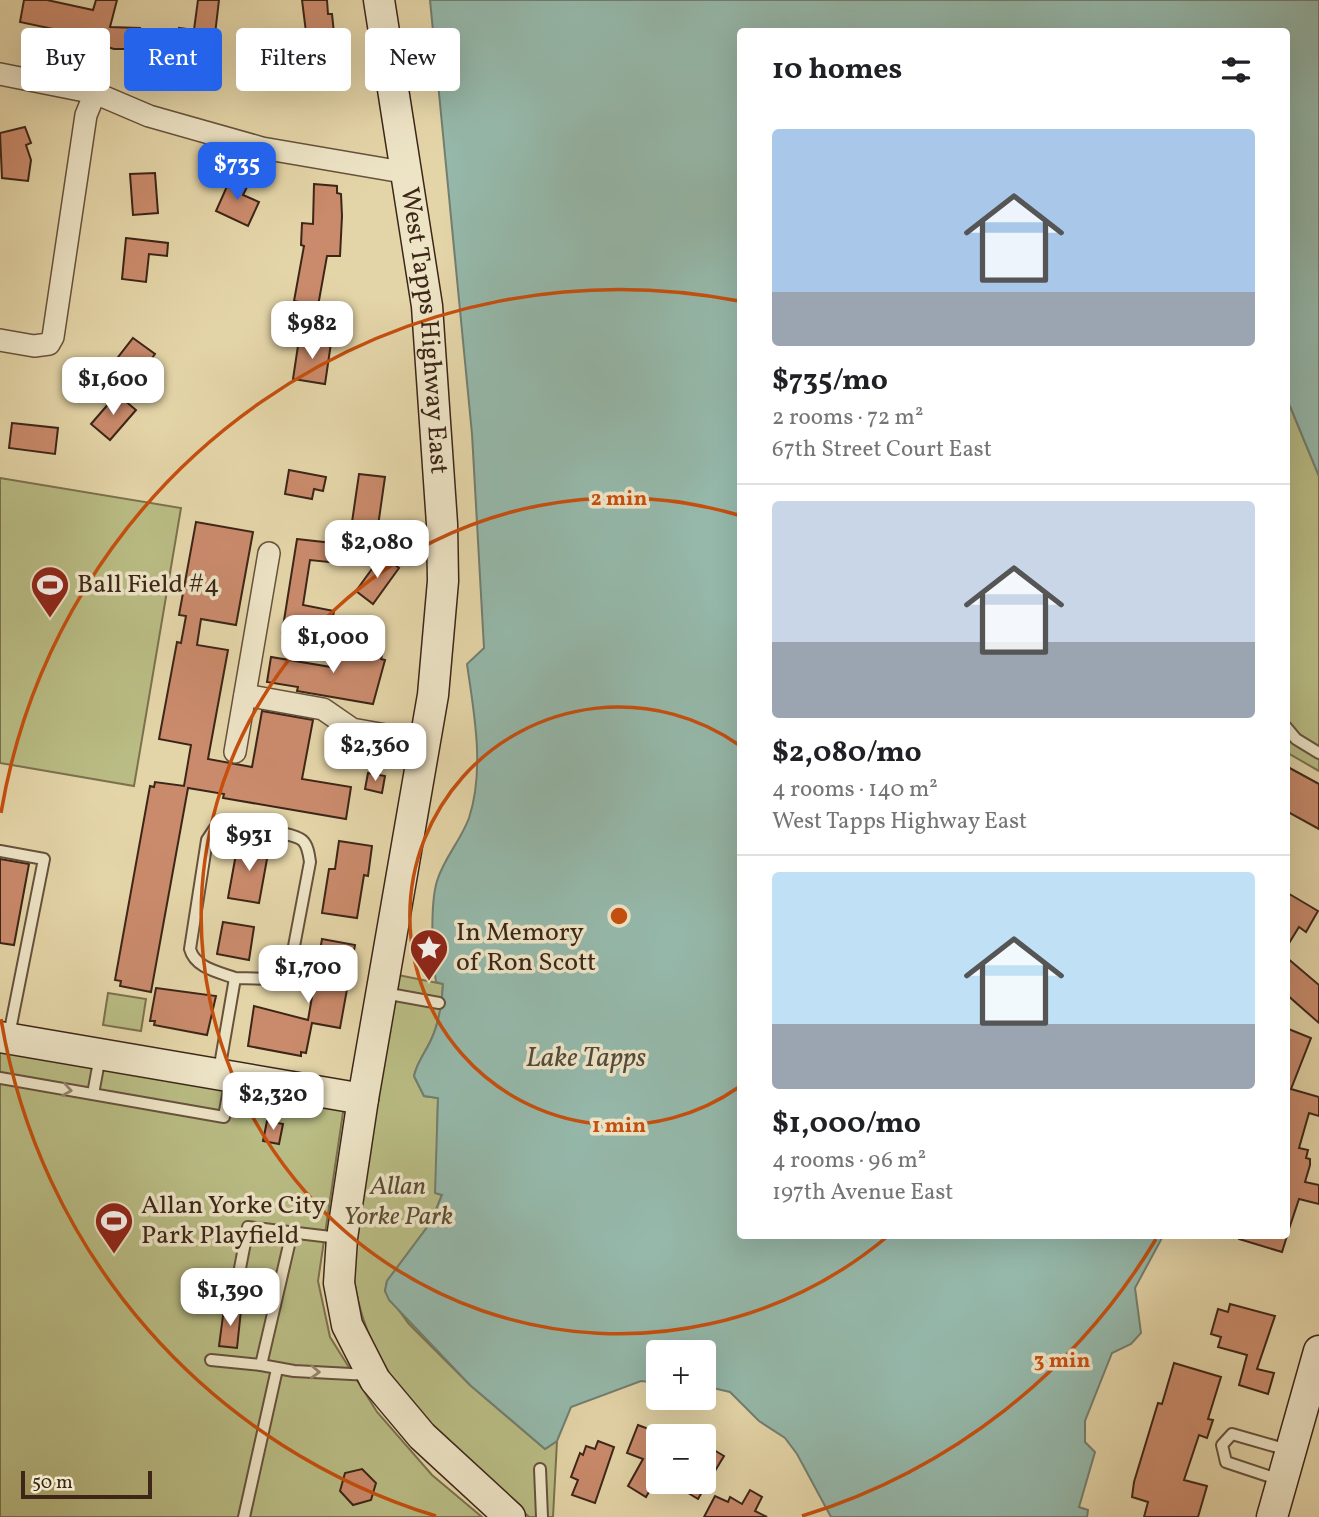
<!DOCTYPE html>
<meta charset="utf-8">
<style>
body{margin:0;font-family:Vollkorn,serif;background:#f6f6f6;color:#202124;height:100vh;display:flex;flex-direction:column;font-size:26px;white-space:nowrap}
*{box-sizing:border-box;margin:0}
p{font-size:23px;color:#757577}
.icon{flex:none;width:38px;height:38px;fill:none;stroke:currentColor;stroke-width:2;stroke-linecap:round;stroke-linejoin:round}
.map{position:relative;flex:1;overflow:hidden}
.panel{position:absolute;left:737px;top:28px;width:553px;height:1211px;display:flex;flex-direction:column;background:#fff;border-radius:7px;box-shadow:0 7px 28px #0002}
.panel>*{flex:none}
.top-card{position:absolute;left:21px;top:28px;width:611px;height:63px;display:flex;gap:14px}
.buttons{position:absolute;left:646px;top:1340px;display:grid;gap:14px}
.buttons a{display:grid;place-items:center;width:70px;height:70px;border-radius:7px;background:#fff;box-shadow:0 7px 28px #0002;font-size:35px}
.scale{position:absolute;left:21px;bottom:18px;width:131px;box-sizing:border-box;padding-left:7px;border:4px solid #3d2618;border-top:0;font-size:19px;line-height:24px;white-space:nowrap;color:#3d2618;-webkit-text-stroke:5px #ede4c6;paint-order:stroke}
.price{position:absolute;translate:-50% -60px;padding:0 16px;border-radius:14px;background:#fff;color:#222;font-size:23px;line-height:46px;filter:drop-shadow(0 2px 4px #0008)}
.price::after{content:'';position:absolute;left:50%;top:42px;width:21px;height:16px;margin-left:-10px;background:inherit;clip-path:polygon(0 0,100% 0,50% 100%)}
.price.active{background:#2563eb;color:#fff}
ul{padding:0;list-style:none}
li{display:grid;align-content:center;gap:14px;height:371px;padding:0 35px}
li+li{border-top:2px solid #e0e0e0}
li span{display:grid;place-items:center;height:217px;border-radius:7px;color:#555}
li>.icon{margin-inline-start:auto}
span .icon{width:126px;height:126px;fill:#fffc;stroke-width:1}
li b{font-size:30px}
h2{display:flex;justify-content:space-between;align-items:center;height:84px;padding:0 35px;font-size:30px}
.chip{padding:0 24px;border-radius:7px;background:#fff;box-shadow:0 7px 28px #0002;font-size:24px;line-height:63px}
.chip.active{background:#2563eb;color:#fff}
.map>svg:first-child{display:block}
.green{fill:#b9bc84;stroke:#7b714e;stroke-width:2}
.water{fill:#95b8aa;stroke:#727e70;stroke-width:2}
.building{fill:#ca8b6c;stroke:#3d2618;stroke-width:2}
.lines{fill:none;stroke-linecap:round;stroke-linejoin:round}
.lane-casing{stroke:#67523c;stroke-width:14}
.street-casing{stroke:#67523c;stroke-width:24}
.secondary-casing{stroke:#3d2618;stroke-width:33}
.lane{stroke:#ede4c6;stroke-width:10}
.street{stroke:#ede4c6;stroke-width:21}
.secondary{stroke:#ede4c6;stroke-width:30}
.oneway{stroke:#95856f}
.ring{fill:none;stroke:#c64f0e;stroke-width:3.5}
.labels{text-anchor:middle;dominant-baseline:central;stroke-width:7;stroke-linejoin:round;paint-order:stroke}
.street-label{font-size:26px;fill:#3d2618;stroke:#ede4c6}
.poi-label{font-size:26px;fill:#3d2618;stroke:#ede4c6;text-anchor:start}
.park-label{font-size:26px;font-style:italic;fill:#5c4c33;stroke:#ede4c6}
.water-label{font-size:28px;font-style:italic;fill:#534a3c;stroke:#ede4c6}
.centre{fill:#c64f0e;stroke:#ede4c6;stroke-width:3.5}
.ring-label{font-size:21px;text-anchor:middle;font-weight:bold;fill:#c64f0e;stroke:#ede4c6;stroke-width:7;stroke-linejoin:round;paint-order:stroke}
</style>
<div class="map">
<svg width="1319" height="1517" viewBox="0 0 1319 1517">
<rect width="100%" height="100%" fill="#e4d5a8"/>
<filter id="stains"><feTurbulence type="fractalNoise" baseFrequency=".00286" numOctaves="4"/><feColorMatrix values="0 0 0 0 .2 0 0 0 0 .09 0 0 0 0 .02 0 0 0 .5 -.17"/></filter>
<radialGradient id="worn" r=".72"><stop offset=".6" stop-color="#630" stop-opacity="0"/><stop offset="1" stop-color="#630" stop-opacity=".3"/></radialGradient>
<g class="green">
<path d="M1286,405l4,1 29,70v295l-33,-19z"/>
<path d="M0,478l181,30 -47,278 -134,-23z"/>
<path d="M393,974l50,10c-1,18 -4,39 -12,56 -6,13 -14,22 -17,36l10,20 14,2 -2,95 6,2 -11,27 -44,59 -2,10 24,33 61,61 75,64 12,-8 -4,76h-24c-82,-78 -169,-135 -177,-257z"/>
<path d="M108,993l38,6 -5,32 -38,-6z"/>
<path d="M0,1046l344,60 -26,175 12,56 47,75 55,63 50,42h-482z"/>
</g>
<path class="water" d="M430,0h889v476l-29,-70 -4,-1v-373h-546v1204h423l-28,52 6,45 -10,11 -19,9 -27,68v21l10,10 -16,55 9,3 -1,7h-256l-34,-63 -12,-16 -26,-17 -29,-29 -26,-6v-33h-46v30l-17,-2 -70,26 -14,34 -12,8 -75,-64 -81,-85 -4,-9 2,-10 44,-59 11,-27 -7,-2 3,-95 -14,-2 -10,-20c3,-14 11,-23 17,-36 8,-17 11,-37 12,-56l-7,-2c-4,-24 -6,-78 1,-101 7,-23 24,-41 32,-63 16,-49 5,-105 -2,-154l17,-16 -12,-214z"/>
<g class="building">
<path d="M24,0h23l46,10 3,-10h21l-7,27 30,1 -2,21h-24l-17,-5 -1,-6 -76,-16z"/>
<path d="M198,0h21l-7,60 -16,-2 -2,14 -20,-2 5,-42 15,2z"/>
<path d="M302,0h25l1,14h4l4,39 -27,3z"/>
<path d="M25,127l6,16 -5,2 5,15 -3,21 -26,-3 -2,-45z"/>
<path d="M155,173l3,40 -25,2 -3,-41z"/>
<path d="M232,175l17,8 -6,12 16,7 -11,24 -32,-15z"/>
<path d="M314,184l23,2v7l4,1 1,22 -2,40h-13l-9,50 -24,-5 10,-55 -3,-1 1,-22 11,1z"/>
<path d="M126,238l42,5 -1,13 -18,-2 -3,28 -24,-3z"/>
<path d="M133,338l22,16 -24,33 -23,-17z"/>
<path d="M299,339l32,4 -6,41 -32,-5z"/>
<path d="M117,394l19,16 -26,30 -19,-16z"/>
<path d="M12,423l46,5 -3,26 -46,-6z"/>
<path d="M289,470l37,7 -3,14 -9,-2 -2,10 -27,-5z"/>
<path d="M359,474l26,3 -8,56 -26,-4z"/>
<path d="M196,522l57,10 -17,93 -35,-6 -4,26 31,5 -20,109 44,8 10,-56 51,9 -11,59 49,8 -5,32 -123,-21 1,-4 -36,-6 -37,204 -31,-6 1,-5 -6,-1 35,-194 4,1 1,-5 29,4 7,-41 -32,-6 18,-97 4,1 5,-27 -7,-1z"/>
<path d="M297,539l53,6 -2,19 -38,-4 -7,45 31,6 -6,30 -46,-8z"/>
<path d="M382,555l17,13 -26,36 -17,-13z"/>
<path d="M335,646l47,9 -1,4 4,1 -12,44 -76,-13 1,-4 -31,-5 4,-25 60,10z"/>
<path d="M1286,766l33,18v45l-33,-18z"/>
<path d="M368,773l17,3 -3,17 -17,-4z"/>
<path d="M339,841l33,5 -4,30 -4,-1 -7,43 -35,-5 7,-44h6z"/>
<path d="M238,843l31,5 -10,55 -31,-5z"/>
<path d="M0,859l29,5 -15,81 -14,-2z"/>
<path d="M1286,892l32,19 -12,21 -7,-5 -13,21z"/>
<path d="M223,922l31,5 -5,33 -32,-6z"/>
<path d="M322,939l33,6 -15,83 -28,-5 -6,30 -5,-1v4l-53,-10 6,-40 54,14z"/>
<path d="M1286,957l33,28v38l-33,-29z"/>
<path d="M156,988l60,8 -9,39 -53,-10 1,-4h-5z"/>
<path d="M1286,1028l25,10 -20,51 28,8v19l-10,-3 -10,35 9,2 -2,8 4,1v6l-5,17 14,3v19l-20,-5 -10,30 -3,-1z"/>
<path d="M267,1121l16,3 -4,20 -16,-3z"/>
<path d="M1239,1236h48l-5,16 -43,-13z"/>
<path d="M1230,1304l45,12 -18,53 17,4 -6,21 -29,-9 8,-30 -29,-8 3,-10 -10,-3 7,-25 10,3z"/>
<path d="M224,1308l17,2 -4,38 -18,-2z"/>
<path d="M1174,1363l47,14 -13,42 5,1 -6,18 -8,-3 -15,45 23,6 -9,31h-54l4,-15 -16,-5 2,-15 24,-79 4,1z"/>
<path d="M638,1425l16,6 -3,7 3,2 4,-8v44l-12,21 -18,-11 15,-27 -16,-6z"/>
<path d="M598,1441l16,6 -19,56 -23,-8 6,-15 -7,-3 9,-24 3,2 3,-9 9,3z"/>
<path d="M704,1444l20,12 -26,43 -28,-17h34z"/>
<path d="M362,1469l14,14 -5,17 -18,5 -13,-14 5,-18z"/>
<path d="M750,1490l12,7 -7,14 12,6h-63l11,-21 13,6 2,-5 12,7z"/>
</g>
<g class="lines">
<g class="lane-casing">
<g id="lane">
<path d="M1286,727l10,12 23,14"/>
<path d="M0,851l44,8 -35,176"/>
<path d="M384,993l55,10"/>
<path d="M219,1071l16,-93 39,1 17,-17 19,-100c-1,-7 -2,-16 -7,-21 -8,-9 -77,-18 -88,-13l-8,12 -17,109c5,19 29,23 45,29"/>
<path d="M0,1078l224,39 7,-39"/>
<path d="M93,1094l7,-38"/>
<path d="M292,1232l-31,133 33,6 76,4"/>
<path d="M275,1305l-40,-11 13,-67 91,11"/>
<path d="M211,1360l50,5"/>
<path d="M540,1469l2,48"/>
<path d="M1280,1480l-54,-18 -4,-17 10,-11 56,16"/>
<path d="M244,1517l33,-148"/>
</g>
</g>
<g class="street-casing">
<g id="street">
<path d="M0,74l95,19 54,23 113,32 146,25"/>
<path d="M0,340l34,6 15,-2 4,-7 33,-222 9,-22"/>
<path d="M245,695l78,14 29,20 73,13"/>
<path d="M235,752l34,-199"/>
</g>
</g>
<g class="secondary-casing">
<g id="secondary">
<path id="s1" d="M379,0l48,306 15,218 1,57 -10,114 -70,404 -21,139 -3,45 8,42 28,55 47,56 88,81"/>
<path d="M0,1037l363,62"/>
<path d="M1272,1517l47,-166"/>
</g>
</g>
<use href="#lane" class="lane"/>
<use href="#street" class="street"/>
<use href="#secondary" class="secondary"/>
</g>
<defs><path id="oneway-chevron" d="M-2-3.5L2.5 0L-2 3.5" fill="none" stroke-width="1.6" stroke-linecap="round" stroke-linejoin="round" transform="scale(1.75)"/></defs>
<g class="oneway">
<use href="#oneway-chevron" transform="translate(67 1090) rotate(10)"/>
<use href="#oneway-chevron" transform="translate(315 1372) rotate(2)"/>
</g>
<g class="ring">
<path d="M739 1087A209 209 0 1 1 739 745"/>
<path d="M888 1236A418 418 0 1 1 738 515"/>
<path d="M1156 1239A627 627 0 0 1 802 1516M436 1516A627 627 0 0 1 1 1019M1 813A627 627 0 0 1 739 301"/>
</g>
<defs>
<g id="stadium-pin" transform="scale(2.0125)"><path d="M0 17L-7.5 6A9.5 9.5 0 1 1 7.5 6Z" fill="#8f2418" stroke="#ede4c6"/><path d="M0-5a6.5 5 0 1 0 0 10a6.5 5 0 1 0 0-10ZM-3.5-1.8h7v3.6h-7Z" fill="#fff"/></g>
<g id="sight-pin" transform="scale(2.0125)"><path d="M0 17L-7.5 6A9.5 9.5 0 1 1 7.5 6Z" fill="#8f2418" stroke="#ede4c6"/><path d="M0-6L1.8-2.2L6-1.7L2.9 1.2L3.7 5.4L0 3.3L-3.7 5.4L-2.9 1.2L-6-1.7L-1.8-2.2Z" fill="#fff"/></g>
</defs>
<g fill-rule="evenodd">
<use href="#stadium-pin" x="50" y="585"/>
<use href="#sight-pin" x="429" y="948"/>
<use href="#stadium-pin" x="114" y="1221"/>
</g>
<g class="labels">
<g class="street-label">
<text stroke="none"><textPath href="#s1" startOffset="334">West Tapps Highway East</textPath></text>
</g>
<g class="poi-label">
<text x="77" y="585">Ball Field #4</text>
<text x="456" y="933">In Memory<tspan x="456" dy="30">of Ron Scott</tspan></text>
<text x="141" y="1206">Allan Yorke City<tspan x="141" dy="30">Park Playfield</tspan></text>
</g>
<g class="park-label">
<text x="398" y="1187">Allan<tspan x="398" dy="30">Yorke Park</tspan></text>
</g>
<g class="water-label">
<text x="586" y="1058">Lake Tapps</text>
</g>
</g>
<circle cx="619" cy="916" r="10" class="centre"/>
<g class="ring-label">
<text x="619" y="505">2 min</text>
<text x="619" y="1132">1 min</text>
<text x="1062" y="1367">3 min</text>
</g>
<rect width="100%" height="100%" filter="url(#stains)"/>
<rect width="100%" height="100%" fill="url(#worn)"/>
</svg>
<div class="buttons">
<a>+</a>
<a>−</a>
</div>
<div class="scale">50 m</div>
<b class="price active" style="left:237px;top:202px">$735</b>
<b class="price" style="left:312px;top:361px">$982</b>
<b class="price" style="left:113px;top:417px">$1,600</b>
<b class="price" style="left:377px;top:580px">$2,080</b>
<b class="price" style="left:333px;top:675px">$1,000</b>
<b class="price" style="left:375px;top:783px">$2,360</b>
<b class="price" style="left:249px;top:873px">$931</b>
<b class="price" style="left:308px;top:1005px">$1,700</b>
<b class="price" style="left:273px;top:1132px">$2,320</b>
<b class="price" style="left:230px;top:1328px">$1,390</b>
<div class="top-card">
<a class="chip">Buy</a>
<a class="chip active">Rent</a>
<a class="chip">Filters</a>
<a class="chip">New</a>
</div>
<section class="panel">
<h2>10 homes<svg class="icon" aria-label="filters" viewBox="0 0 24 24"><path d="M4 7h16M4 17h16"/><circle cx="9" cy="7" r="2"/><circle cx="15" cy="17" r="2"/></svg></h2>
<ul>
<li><span style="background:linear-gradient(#a9c7e8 75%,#9aa5b1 0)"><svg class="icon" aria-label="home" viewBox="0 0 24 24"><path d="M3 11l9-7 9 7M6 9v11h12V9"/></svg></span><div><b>$735/mo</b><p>2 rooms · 72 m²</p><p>67th Street Court East</p></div></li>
<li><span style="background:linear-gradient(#c9d6e8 65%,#9aa5b1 0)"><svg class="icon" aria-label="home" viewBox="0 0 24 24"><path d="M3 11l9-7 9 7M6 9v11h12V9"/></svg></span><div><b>$2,080/mo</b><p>4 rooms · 140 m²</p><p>West Tapps Highway East</p></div></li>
<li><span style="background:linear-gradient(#bfe0f5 70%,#9aa5b1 0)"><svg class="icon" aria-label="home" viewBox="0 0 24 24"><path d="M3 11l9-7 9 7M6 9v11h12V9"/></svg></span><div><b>$1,000/mo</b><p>4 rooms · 96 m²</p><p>197th Avenue East</p></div></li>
</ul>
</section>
</div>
